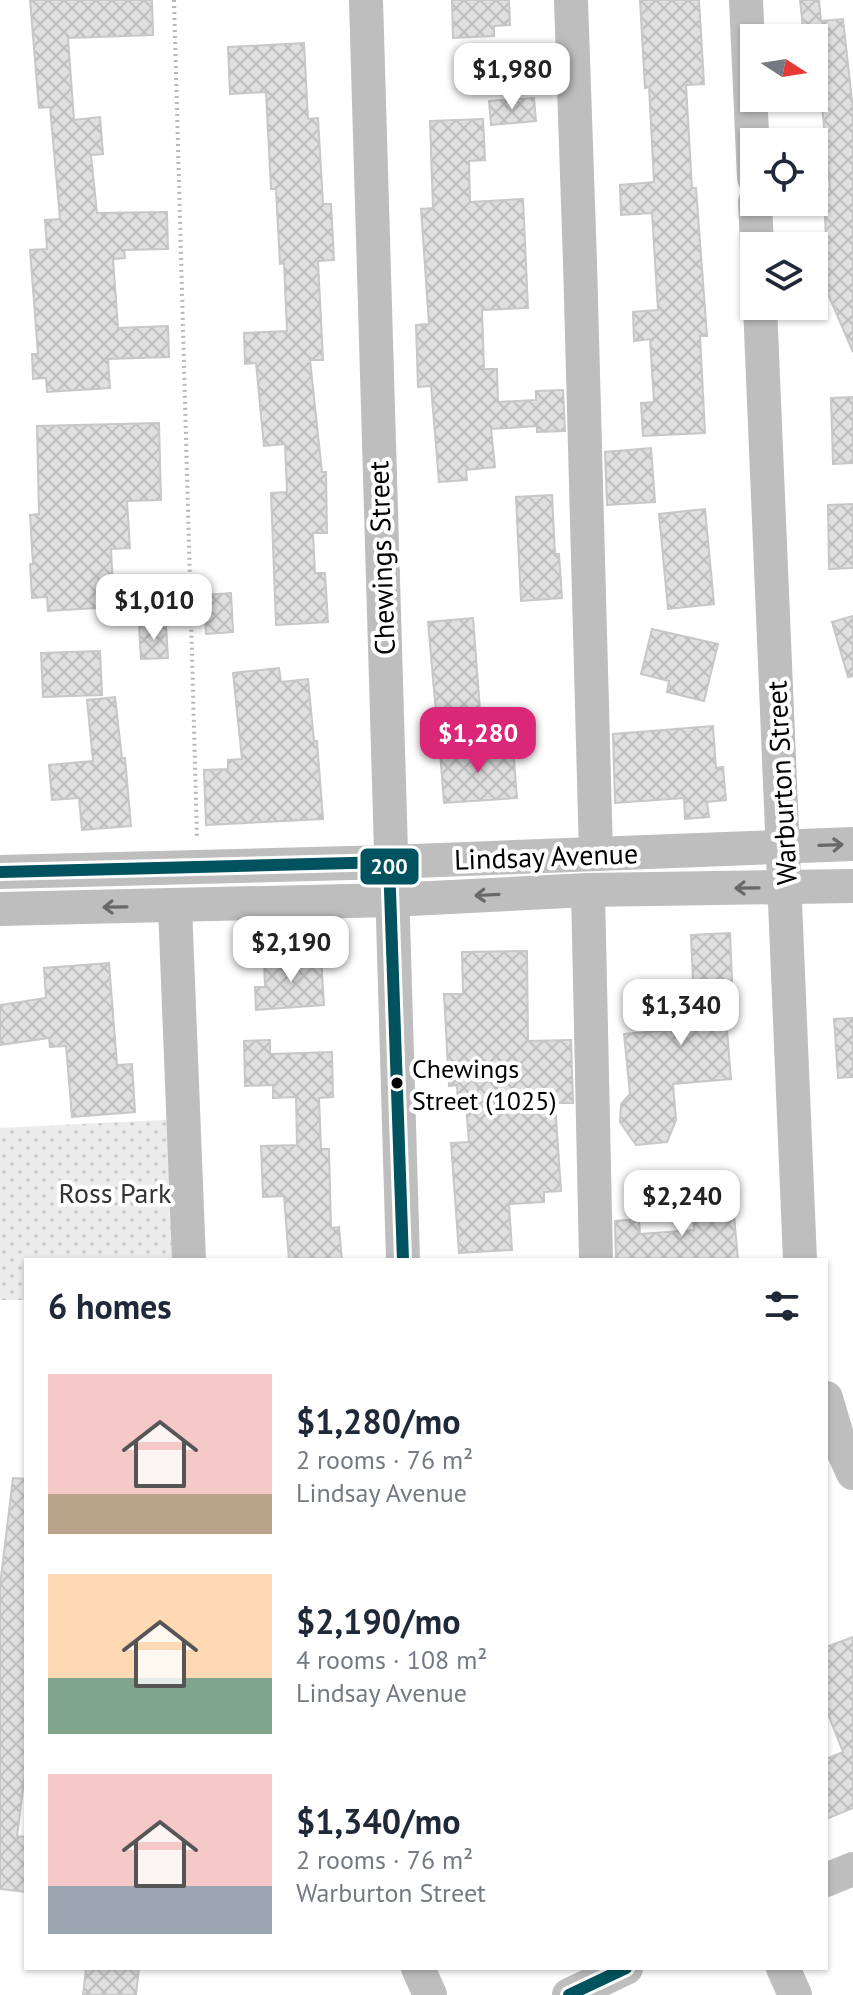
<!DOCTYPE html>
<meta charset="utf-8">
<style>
body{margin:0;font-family:"PT Sans",sans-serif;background:#f6f6f7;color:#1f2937;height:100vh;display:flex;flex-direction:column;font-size:30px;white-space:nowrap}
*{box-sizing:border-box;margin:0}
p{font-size:26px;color:#747a83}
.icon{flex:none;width:44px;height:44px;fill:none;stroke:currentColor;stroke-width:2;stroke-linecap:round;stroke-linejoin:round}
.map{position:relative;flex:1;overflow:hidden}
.side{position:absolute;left:24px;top:1258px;width:804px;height:712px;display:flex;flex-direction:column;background:#fff;border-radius:0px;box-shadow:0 2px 6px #0004}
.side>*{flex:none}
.needle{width:52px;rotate:102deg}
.buttons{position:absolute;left:740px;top:24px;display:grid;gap:16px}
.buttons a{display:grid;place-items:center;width:88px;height:88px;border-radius:0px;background:#fff;box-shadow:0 2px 6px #0004;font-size:40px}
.price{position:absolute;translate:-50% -68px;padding:0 18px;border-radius:16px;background:#fff;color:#222;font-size:26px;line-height:52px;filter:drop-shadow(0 2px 4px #0008)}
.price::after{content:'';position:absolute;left:50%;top:48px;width:24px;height:18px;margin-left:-12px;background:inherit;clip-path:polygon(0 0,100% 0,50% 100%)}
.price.on{background:#db2777;color:#fff}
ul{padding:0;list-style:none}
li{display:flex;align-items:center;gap:24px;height:200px;padding:0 24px}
li span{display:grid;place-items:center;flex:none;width:224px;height:160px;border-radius:0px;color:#555}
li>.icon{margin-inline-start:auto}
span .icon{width:96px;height:96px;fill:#fffc;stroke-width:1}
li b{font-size:34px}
h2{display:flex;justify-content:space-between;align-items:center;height:96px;padding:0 24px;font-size:34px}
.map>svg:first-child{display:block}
.park{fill:url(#park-dots)}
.building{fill:url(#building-cross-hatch);stroke:#c7c7c7;stroke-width:2}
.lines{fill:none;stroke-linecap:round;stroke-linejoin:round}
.path{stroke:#b9b9b9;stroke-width:4;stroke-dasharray:2 4;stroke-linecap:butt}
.minor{stroke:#bebebe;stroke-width:34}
.bus-1-casing{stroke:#fff;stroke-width:18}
.bus-1{stroke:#00535e;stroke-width:12}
.oneway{stroke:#686868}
.bus-dot{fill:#000;stroke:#fff;stroke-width:3}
.labels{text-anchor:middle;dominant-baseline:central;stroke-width:8;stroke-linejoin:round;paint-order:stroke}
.bus-label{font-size:26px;fill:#000;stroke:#fff;text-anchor:start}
.street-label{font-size:28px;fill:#000;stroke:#fff}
.park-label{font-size:28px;fill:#333;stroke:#fff}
.line-badge{stroke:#fff;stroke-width:3}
.badge-label{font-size:22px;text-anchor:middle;font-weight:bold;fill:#fff}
</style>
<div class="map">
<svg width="853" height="1995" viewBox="0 0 853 1995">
<defs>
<pattern id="park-dots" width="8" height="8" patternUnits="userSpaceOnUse" patternTransform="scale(2)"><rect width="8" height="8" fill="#ececec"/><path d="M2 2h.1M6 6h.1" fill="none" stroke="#c9c9c9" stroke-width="1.8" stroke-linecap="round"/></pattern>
<pattern id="building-cross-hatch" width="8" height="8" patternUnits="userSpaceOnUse" patternTransform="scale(2)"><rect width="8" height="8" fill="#dfdfdf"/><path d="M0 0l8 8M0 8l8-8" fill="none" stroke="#bebebe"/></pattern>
</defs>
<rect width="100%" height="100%" fill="#fff"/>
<path class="park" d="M182,1119l5,141h-161v40h-26v-172z"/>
<g class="building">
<path d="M30,0h122l1,35 -85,3 6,82 26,-3 3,37 -12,1 6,58 70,-1 1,37 -44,1 1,8 -12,1 5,69 50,-2 1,31 -61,2 2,29 -63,4 -1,-14 -13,1 -1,-25h6l-8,-104 17,-1 -2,-29 15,-1 -10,-112 -11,1z"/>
<path d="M452,0h57l1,25 -16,1v10l-41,2z"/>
<path d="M640,0h59l5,84 -18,1 6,103h4l11,148h-7l5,97 -62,3 -2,-33 13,-1 -4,-63 -16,2 -1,-29 25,-2 -6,-97 -31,2 -1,-30 34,-3 -5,-95 -4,1z"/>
<path d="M800,0h19l2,21 22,-2 10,91v242l-25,-58 -4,-105h6l-10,-104 -6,1v-48h-10z"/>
<path d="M304,43l4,76 10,-1 5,86h8l3,56 -16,1 5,99h-13l12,112h4l1,61h-14l2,40h10l3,49 -52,3 -5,-132 16,-1 -2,-48 -21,2 -8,-83 -11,1 -1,-31 43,-2 -3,-68 -4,1 -4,-75h-5l-5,-97 -36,2 -2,-47z"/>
<path d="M534,98l2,23 -45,4 -2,-24z"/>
<path d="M483,119l2,41 -16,1 1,41 53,-3 5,109 -46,2 2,59h13l1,33 38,-2v-9l27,-1 2,41 -28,1v-6l-46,3 4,38 -29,3 1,10 -28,2 -8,-96 -13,1 -2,-62 13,-1 -8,-115 12,-1 -3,-87z"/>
<path d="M853,397v66l-20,1 -2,-66z"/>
<path d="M159,423l2,77 -34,1 3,47 -19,1 3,58 -66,4 -1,-14 -15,1 -2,-34h3l-3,-49 9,-1 -2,-88z"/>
<path d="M651,448l4,54 -48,3 -2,-53z"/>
<path d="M552,495l3,59h4l3,44 -41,3 -5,-104z"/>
<path d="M853,504v64l-24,1 -1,-64z"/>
<path d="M705,509l9,95 -46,5 -9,-95z"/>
<path d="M231,593l2,39 -27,2 -2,-39z"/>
<path d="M853,616v60l-5,1 -16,-55z"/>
<path d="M473,618l7,91 -44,4 -8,-91z"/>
<path d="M166,624l2,34 -27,1 -2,-34z"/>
<path d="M652,629l66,15 -14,57 -37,-9 2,-11 -28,-7z"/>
<path d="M100,651l2,44 -59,2 -2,-44z"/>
<path d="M279,668l2,14 27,-3 6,62h3l6,78 -117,6 -2,-55 24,-1v-9l14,-1 -9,-86z"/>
<path d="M115,697l7,61h3l6,68 -49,4 -3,-32 -27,2 -3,-35 44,-4 -6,-61z"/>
<path d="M713,726l3,42 7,-1 3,33 -19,2 2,15 -24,2 -1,-21 -69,5 -2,-69z"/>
<path d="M513,747l4,51 -73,5 -4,-51z"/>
<path d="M730,933l3,72h-8l6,74 -58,5 3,36 -9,22 -31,3 -16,-23 1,-18 9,-10 -6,-60 71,-6 -4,-93z"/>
<path d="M527,951l1,90 43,-1 2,63h-18l6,88 -17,1v10l-35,2 3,46 -53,3 -8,-110 18,-1 -3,-37 -8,1 -1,-21 -8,1 -5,-92h19l-1,-42z"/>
<path d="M321,956l3,49 -68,5 -1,-23h10l-1,-27z"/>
<path d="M109,963l8,102 15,-1 3,48 -63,5 -6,-71 -16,1 -1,-9 -49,7v-40l46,-7 -2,-30z"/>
<path d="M853,1018v59l-15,1 -4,-59z"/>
<path d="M270,1040v14l62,-2 1,45 -14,1 2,51h8l2,79 8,-1 3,33h-53l-5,-64 -21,1 -2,-51 36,-1 -1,-48 -23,1v-13l-28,1 -1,-45z"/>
<path d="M733,1203l5,57h-122l-1,-39 24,-2 1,15 54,-4 -2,-23z"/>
<path d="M13,1478l13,1v286l-9,71 9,1v55l-26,-3v-304z"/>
<path d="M853,1637v171l-27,11v-60l17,-7 -17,-43v-62z"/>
<path d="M86,1968h53l-3,27h-53z"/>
</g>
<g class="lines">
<path class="path" d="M174,0l23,837"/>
<g class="minor">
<path d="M366,0l37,1260"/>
<path d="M571,0l9,262 16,592"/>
<path d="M746,0l8,178"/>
<path d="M755,202l2,44"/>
<path d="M760,306l40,954"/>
<path d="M0,872l389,-10 464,-18"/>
<path d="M588,890l8,370"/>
<path d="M175,906l14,354"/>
<path d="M0,909l391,-9 197,-10 265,-4"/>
<path d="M826,1398l13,44 14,31"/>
<path d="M826,1880l27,-11"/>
<path d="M418,1968l12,27"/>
<path d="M783,1968l12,27"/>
<path d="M569,1995l57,-27"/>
</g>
<g class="bus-1-casing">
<g id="bus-1">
<path d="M0,872l389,-10 14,398"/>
<path d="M569,1995l57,-27"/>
</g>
</g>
<use href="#bus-1" class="bus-1"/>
</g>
<defs><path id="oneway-shaft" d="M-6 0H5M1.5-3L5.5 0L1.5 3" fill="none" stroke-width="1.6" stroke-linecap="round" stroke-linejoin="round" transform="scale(2)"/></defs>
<g class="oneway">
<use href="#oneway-shaft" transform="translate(831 845) rotate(-2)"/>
<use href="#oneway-shaft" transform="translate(747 888) rotate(179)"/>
<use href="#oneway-shaft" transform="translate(487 895) rotate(177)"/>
<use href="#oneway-shaft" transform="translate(115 907) rotate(179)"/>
</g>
<circle class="bus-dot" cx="397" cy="1083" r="7"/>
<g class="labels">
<g class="bus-label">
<text x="412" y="1068">Chewings<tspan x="412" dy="32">Street (1025)</tspan></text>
</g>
<g class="street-label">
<text transform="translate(381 558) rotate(-92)">Chewings Street</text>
<text transform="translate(781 783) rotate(-93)">Warburton Street</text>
<text transform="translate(546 856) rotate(-2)">Lindsay Avenue</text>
</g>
<g class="park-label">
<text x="115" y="1192">Ross Park</text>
</g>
</g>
<rect class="line-badge" x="359" y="847" width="61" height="39" rx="8" fill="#00535e"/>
<g class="badge-label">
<text x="389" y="874">200</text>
</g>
</svg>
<div class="buttons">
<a><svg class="needle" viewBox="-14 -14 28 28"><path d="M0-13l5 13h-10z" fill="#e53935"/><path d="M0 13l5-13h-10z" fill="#747a83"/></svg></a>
<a><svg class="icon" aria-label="locate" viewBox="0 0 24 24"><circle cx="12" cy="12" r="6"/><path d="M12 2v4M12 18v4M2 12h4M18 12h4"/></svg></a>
<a><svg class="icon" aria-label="layers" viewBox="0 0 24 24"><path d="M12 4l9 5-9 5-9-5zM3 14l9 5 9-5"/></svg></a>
</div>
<b class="price" style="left:512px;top:111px">$1,980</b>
<b class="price" style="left:154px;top:642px">$1,010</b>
<b class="price on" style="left:478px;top:775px">$1,280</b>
<b class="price" style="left:291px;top:984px">$2,190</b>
<b class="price" style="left:681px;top:1047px">$1,340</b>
<b class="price" style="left:682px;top:1238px">$2,240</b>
<section class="side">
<h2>6 homes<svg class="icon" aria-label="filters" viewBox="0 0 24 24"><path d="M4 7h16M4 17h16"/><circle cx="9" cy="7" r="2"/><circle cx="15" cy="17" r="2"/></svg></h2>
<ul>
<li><span style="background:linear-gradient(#f6c9c9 75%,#b9a48a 0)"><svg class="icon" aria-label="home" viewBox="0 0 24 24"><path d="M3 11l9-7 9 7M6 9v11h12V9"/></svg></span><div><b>$1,280/mo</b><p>2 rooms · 76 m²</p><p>Lindsay Avenue</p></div></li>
<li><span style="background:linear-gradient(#ffd9b3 65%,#7fa58c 0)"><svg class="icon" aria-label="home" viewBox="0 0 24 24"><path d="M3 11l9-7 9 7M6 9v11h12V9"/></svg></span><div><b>$2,190/mo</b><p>4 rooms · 108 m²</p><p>Lindsay Avenue</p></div></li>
<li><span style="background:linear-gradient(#f6c9c9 70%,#9aa5b1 0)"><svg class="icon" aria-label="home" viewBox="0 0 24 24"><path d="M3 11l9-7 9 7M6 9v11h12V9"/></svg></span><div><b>$1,340/mo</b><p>2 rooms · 76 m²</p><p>Warburton Street</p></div></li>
</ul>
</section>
</div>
